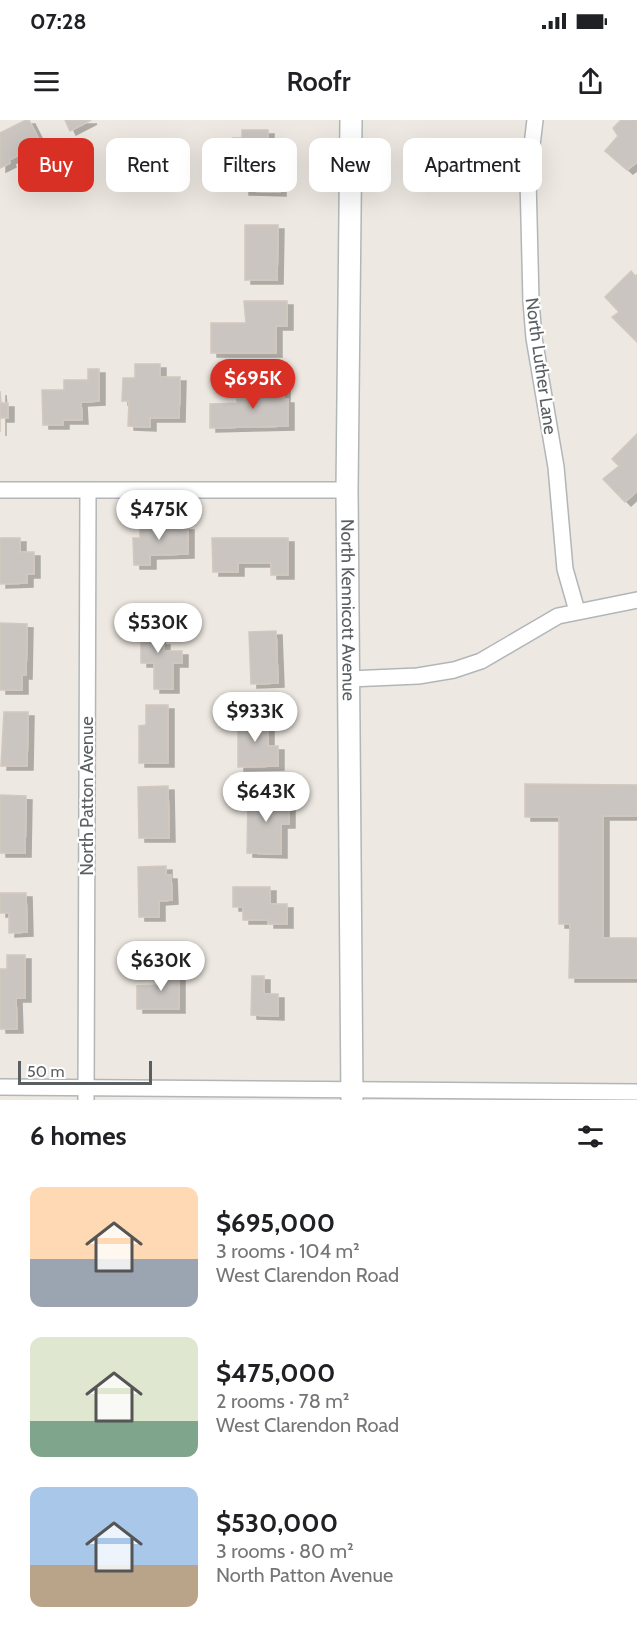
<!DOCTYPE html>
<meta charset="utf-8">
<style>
body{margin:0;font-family:Cabin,sans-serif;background:#f2f2f2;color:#202124;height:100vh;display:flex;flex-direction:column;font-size:22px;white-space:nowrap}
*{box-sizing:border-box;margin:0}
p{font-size:20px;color:#757577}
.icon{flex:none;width:33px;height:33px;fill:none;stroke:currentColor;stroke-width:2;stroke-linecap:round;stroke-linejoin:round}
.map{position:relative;height:980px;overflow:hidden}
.side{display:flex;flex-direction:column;background:#fff;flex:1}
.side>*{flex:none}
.guide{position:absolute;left:18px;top:18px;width:602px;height:54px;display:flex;gap:12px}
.scale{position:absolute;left:18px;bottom:15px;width:134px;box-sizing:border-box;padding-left:6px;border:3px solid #5a5f62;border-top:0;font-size:16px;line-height:21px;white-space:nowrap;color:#5a5f62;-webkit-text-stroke:4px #fff;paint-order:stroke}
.price{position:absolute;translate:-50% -51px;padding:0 14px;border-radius:21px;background:#fff;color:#222;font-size:20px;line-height:39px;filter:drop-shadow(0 2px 3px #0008)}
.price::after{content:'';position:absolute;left:50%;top:36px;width:18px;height:14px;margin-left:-9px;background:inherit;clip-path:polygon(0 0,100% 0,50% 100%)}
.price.active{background:#d93025;color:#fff}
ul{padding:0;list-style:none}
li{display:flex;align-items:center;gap:18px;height:150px;padding:0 30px}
li span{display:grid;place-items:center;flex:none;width:168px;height:120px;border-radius:12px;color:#555}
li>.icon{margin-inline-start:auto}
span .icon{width:72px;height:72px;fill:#fffc;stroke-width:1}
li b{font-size:26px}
h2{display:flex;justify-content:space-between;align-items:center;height:72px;padding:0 30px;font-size:26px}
.pill{padding:0 21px;border-radius:12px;background:#fff;box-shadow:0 6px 24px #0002;font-size:21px;line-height:54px}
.pill.active{background:#d93025;color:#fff}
.status{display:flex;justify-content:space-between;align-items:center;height:42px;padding:0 30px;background:#fff;direction:ltr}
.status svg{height:16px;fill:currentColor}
header{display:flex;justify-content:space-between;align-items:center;height:78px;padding:0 30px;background:#fff;font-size:27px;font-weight:600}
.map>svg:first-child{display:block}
.building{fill:#cac5c0;stroke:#d2c8bf;stroke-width:1.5;filter:url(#shadow)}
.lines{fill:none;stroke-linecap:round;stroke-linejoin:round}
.street-casing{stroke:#b2b6b9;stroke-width:18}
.secondary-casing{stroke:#b1b6b9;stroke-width:24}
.street{stroke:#fff;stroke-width:15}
.secondary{stroke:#fff;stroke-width:21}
.labels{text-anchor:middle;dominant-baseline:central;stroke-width:4.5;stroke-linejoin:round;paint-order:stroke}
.street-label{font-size:18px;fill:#5a5f62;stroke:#fff}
</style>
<div class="status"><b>07:28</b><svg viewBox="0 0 49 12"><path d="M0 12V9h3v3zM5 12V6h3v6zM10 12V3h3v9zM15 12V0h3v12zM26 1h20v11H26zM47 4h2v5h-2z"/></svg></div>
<header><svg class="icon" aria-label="menu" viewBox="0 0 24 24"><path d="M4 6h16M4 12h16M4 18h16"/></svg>Roofr<svg class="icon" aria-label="share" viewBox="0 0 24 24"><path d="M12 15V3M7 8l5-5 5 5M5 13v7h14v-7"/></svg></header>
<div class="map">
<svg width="637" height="980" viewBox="0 0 637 980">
<defs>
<filter id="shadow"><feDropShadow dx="6" dy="4" stdDeviation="0" flood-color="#0004"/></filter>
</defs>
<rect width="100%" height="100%" fill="#ede8e1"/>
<g class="building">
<path d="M26,0h3l12,24 -32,16 1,3 -10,5v-35z"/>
<path d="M65,0h26l-21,11z"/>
<path d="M621,0h16v42l-10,8 -22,-19 13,-15 -5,-8z"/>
<path d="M242,10h26v25h12v37l-37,-1v-25l-11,-1 1,-27h9z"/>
<path d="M245,105h33l-1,55h-32z"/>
<path d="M631,151l6,7v64l-25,-25 7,-5 -14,-15z"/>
<path d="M244,181h43v25h-11v27h-65v-30h35z"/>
<path d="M135,244h25v13h20l-1,41h-29v9l-22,-1 1,-25h-7l1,-23h12z"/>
<path d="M88,249h11v32l-18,1 1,18h-19v5h-20l-1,-35h22v-10h24z"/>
<path d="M266,263h18v16h4v27l-78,2v-24l27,-1v-4h11v-8l18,-1z"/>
<path d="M0,271l1,12h7v15h-8v14z"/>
<path d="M637,314v57l-12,11 -22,-23 16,-13 -7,-7z"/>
<path d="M170,400v6h18v28l-38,1v10h-16l-1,-27h7v-17z"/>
<path d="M0,418h20v14h14v22h-7v9l-27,1z"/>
<path d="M212,418h76v37h-17v-12h-33v9h-25z"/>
<path d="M141,498h18v23h5v10h18v12h-9v26h-19v-26h-13z"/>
<path d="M0,503l27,1 -1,51h-4v15h-22z"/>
<path d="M276,511l2,52 -27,1 -2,-52z"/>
<path d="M146,585h22v58h-29v-37l7,-1z"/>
<path d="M4,592h24l-1,54h-26z"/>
<path d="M238,595h30v31h10v20l-40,1z"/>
<path d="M525,664l112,1v31h-34v122h34v40h-68l1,-54h-11v-107h-34z"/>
<path d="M168,666l1,52h-30l-1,-51z"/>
<path d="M0,675l26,1 -1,57h-25z"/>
<path d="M248,675h41v29h-8v30l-34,-1z"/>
<path d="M166,746v9h5l1,25 -13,1v16h-20l-1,-50z"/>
<path d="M233,767h37v17h17v20h-19v-4h-25v-13h-10z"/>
<path d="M0,773h26l1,39 -18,1v-20h-9z"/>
<path d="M7,835h18v43h-9l1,31h-17v-60h7z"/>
<path d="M161,846h18v43h-42v-23l24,-1z"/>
<path d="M252,856h12v18h14v22l-27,-1z"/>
</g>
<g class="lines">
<g class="street-casing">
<g id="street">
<path d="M535,0l-7,59 3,122 3,37 22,129 9,102 12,42"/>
<path d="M0,370h347"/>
<path d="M349,559l69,-3 36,-6 27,-9 77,-45 79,-16"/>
<path d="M0,967l637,5"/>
<path d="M86,980l2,-609"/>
</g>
</g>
<g class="secondary-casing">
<g id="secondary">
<path id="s1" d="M351,0l-4,370 5,610"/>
</g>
</g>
<use href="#street" class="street"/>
<use href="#secondary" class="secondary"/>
</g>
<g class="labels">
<g class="street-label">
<text transform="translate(541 246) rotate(82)">North Luther Lane</text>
<text stroke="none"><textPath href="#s1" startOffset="490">North Kennicott Avenue</textPath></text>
<text transform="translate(87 676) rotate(-90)">North Patton Avenue</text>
</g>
</g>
</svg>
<div class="scale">50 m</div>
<b class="price active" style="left:253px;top:290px">$695K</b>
<b class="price" style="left:159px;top:421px">$475K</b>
<b class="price" style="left:158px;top:534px">$530K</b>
<b class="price" style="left:255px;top:623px">$933K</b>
<b class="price" style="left:266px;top:703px">$643K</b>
<b class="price" style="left:161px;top:872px">$630K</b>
<div class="guide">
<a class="pill active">Buy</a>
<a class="pill">Rent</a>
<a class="pill">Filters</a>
<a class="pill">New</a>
<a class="pill">Apartment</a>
</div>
</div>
<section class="side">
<h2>6 homes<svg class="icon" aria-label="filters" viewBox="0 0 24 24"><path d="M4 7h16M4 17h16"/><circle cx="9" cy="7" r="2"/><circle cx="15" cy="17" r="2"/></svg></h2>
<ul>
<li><span style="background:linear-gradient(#ffd9b3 60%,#9aa5b1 0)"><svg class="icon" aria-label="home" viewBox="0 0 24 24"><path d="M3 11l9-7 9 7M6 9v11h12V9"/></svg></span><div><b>$695,000</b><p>3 rooms · 104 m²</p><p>West Clarendon Road</p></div></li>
<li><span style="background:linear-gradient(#dfe7d0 70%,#7fa58c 0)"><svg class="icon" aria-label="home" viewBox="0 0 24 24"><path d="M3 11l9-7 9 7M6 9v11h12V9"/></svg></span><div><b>$475,000</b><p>2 rooms · 78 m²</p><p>West Clarendon Road</p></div></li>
<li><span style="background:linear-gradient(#a9c7e8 65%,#b9a48a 0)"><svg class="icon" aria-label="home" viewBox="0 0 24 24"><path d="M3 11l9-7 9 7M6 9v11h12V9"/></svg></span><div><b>$530,000</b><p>3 rooms · 80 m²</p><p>North Patton Avenue</p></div></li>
</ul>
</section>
